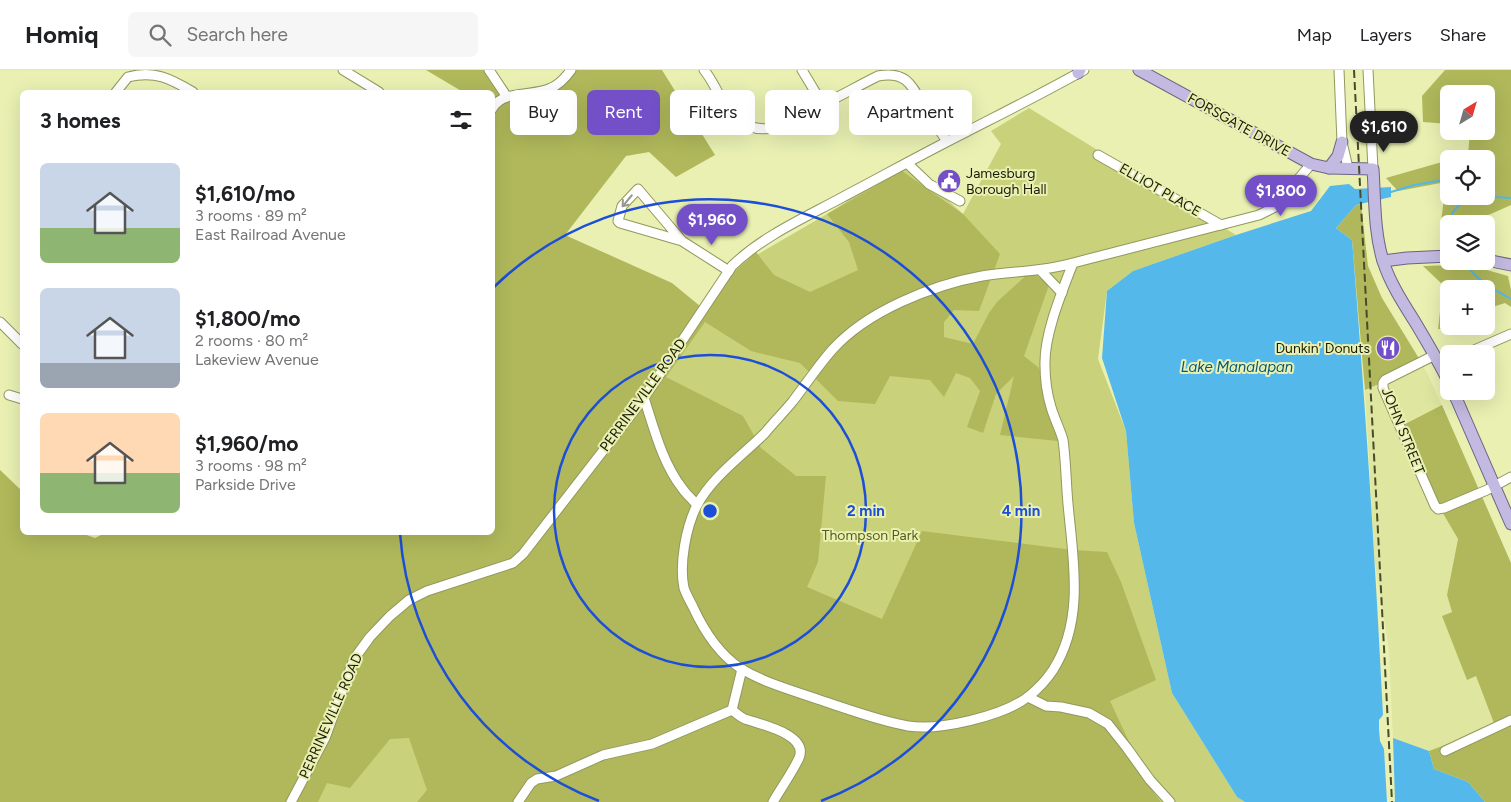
<!DOCTYPE html>
<meta charset="utf-8">
<style>
body{margin:0;font-family:Figtree,sans-serif;background:#f6f6f6;color:#202124;height:100vh;display:flex;flex-direction:column;font-size:19px;white-space:nowrap}
*{box-sizing:border-box;margin:0}
p{font-size:16px;color:#757577}
.icon{flex:none;width:28px;height:28px;fill:none;stroke:currentColor;stroke-width:2;stroke-linecap:round;stroke-linejoin:round}
.map{position:relative;flex:1;overflow:hidden}
.drawer{position:absolute;left:20px;top:20px;width:475px;height:445px;display:flex;flex-direction:column;background:#fff;border-radius:8px;box-shadow:0 5px 20px #0002}
.drawer>*{flex:none}
.guide{position:absolute;left:510px;top:20px;width:475px;height:45px;display:flex;gap:10px}
.needle{width:32px;rotate:37deg}
.buttons{position:absolute;left:1440px;top:15px;display:grid;gap:10px}
.buttons a{display:grid;place-items:center;width:55px;height:55px;border-radius:8px;background:#fff;box-shadow:0 5px 20px #0002;font-size:25px}
.price{position:absolute;translate:-50% -42px;padding:0 11px;border-radius:18px;background:#734fc8;color:#fff;font-size:16px;line-height:32px;filter:drop-shadow(0 1px 2px #0008)}
.price::after{content:'';position:absolute;left:50%;top:30px;width:15px;height:11px;margin-left:-8px;background:inherit;clip-path:polygon(0 0,100% 0,50% 100%)}
.price.current{background:#222;color:#fff}
ul{padding:0;list-style:none}
li{display:flex;align-items:center;gap:15px;height:125px;padding:0 20px}
li span{display:grid;place-items:center;flex:none;width:140px;height:100px;border-radius:8px;color:#555}
li>.icon{margin-inline-start:auto}
span .icon{width:60px;height:60px;fill:#fffc;stroke-width:1}
li b{font-size:21px}
h2{display:flex;justify-content:space-between;align-items:center;height:60px;padding:0 20px;font-size:21px}
.tag{padding:0 18px;border-radius:8px;background:#fff;box-shadow:0 5px 20px #0002;font-size:18px;line-height:45px}
.tag.current{background:#734fc8;color:#fff}
header{display:flex;align-items:center;gap:30px;box-sizing:border-box;height:70px;padding:0 25px;background:#fff;border-bottom:1px solid #e0e0e0}
header strong{font-size:24px}
nav{display:flex;gap:28px;margin-inline-start:auto;font-size:18px}
.search{width:350px;height:45px;background:#f6f6f6;display:flex;align-items:center;gap:12px;box-sizing:border-box;padding:0 18px;border-radius:8px;color:#757577;font-size:19px}
.map>svg:first-child{display:block}
.built{fill:#dfe6a0}
.green{fill:#c9d17a}
.forest{fill:#b0b85b}
.water{fill:#54b8ea}
.lines{fill:none;stroke-linecap:round;stroke-linejoin:round}
.stream{stroke:#54b8ea;stroke-width:2}
.minor-casing{stroke:#92985e;stroke-width:11}
.major-casing{stroke:#6c6485;stroke-width:13}
.minor{stroke:#fff;stroke-width:9}
.major{stroke:#c2bae0;stroke-width:11}
.rail{stroke:#484b2b;stroke-width:2;stroke-dasharray:8 4;stroke-linecap:butt}
.oneway{stroke:#98988e}
.ring{fill:none;stroke:#1d4ed8;stroke-width:2.5}
.labels{text-anchor:middle;dominant-baseline:central;stroke-width:4;stroke-linejoin:round;paint-order:stroke}
.street-label{font-size:14px;fill:#191b04;stroke:#e9f0b2}
.poi-label{font-size:14px;fill:#191b04;stroke:#e9f0b2;text-anchor:start}
.park-label{font-size:14px;fill:#585d19;stroke:#e9f0b2}
.water-label{font-size:15px;font-style:italic;fill:#035879;stroke:#e9f0b2}
.centre{fill:#1d4ed8;stroke:#e9f0b2;stroke-width:2.5}
.ring-label{font-size:15px;text-anchor:middle;font-weight:bold;fill:#1d4ed8;stroke:#e9f0b2;stroke-width:4;stroke-linejoin:round;paint-order:stroke}
</style>
<header>
<strong>Homiq</strong>
<div class="search"><svg class="icon" aria-label="search" viewBox="0 0 24 24"><circle cx="10" cy="10" r="6"/><path d="M15 15l6 6"/></svg>Search here</div>
<nav><a>Map</a><a>Layers</a><a>Share</a></nav>
</header>
<div class="map">
<svg width="1511" height="732" viewBox="0 0 1511 732">
<rect width="100%" height="100%" fill="#e9f0b2"/>
<path class="built" d="M1423,295l19,40 -43,21 21,48 38,65 -11,56 5,17 -10,4 25,63 9,-3 19,51 -66,24 -36,-13 -4,-89 -14,-86 -10,-173z"/>
<path class="green" d="M1029,38l207,127 -103,36 -26,20 -9,68 28,72 8,92 38,170 65,104 8,5h-956l224,-239 216,-292 98,-57 80,-51 56,51 38,-70 -10,-13z"/>
<g class="forest">
<path d="M426,0h61l19,31 34,-4 28,-27h94l53,85 -39,22 -27,-25 -23,4 -61,79 107,48 34,28 24,-35 26,-24 18,23 36,17 48,-22 -9,-28 -22,-28 75,-43 61,43 37,40 -21,57 -25,-1 -10,12v15l29,7 16,-31 8,-11 34,-31 18,14 -25,71 15,12 16,56 3,17 -58,-6 14,-59 -18,18 -13,39 -16,-6 13,-36 -10,-13 -14,-5 -12,24 -14,-17 -40,-4 -15,28 -37,-3 -38,-38 -49,-12 -46,-29 -39,55 77,39 18,32 35,28h30l-8,86 -11,25 75,32 40,-88 151,19 34,2 14,30 35,98 -46,21 41,88 10,13h-744l10,-12 -18,-52 -19,1 -40,49 -23,-5 -9,19h-318v-332l22,21v41l59,1 14,5 12,-6h385v-440h-29z"/>
<path d="M1445,0h66v135l-36,16v3h-26v16l-4,-1 -4,-17 5,-40 -48,9 -12,-13 63,-18v36h37v-37h-32l14,-4 2,-24h16v-37h-37v30l-26,-2 -1,-26z"/>
<path d="M1361,134l7,62 14,32 41,67 -58,25 -13,-150 -16,-12 20,-23z"/>
<path d="M1454,195l33,5 21,6 3,14v17l-6,-4 -19,6v-20h-37v37h7v4l-18,-1 5,-44 -20,-19z"/>
<path d="M1442,335l69,158v239h-26l-17,-20 -34,-13 -5,-18 66,-25 -19,-50 -9,4 -25,-64 10,-4 -5,-17 11,-56 -38,-65 -21,-47z"/>
</g>
<g class="water">
<path d="M1349,114l6,5 36,-2v10l-35,8 -20,23 16,12c13,158 23,317 31,475l-4,5v9l1,12 4,8 3,53h-142l-8,-5 -65,-104 -38,-170 -8,-92 -24,-73 5,-67 26,-20 103,-36 75,-24 19,-25z"/>
<path d="M1393,668l36,13 5,18 34,13 17,20h-91l1,-1z"/>
</g>
<g class="lines">
<g class="stream">
<path d="M1391,122l23,-7 35,-6"/>
<path d="M1486,122l10,5 15,1"/>
<path d="M1453,154l-1,-11 8,-9 36,-7"/>
<path d="M1465,191c8,18 30,29 46,38"/>
</g>
<g class="minor-casing">
<g id="minor">
<path d="M343,0l36,22"/>
<path d="M489,0l18,27"/>
<path d="M704,0c12,14 17,35 32,48 28,25 61,1 88,-14 18,-9 36,-19 54,-28 30,-6 35,12 47,33 7,11 15,22 22,32"/>
<path d="M802,0l21,35"/>
<path d="M1339,0l3,72 6,26"/>
<path d="M1368,0l5,99"/>
<path d="M116,22l12,-15c27,-7 43,2 65,15"/>
<path d="M492,39c11,-20 41,-12 59,-21 7,-3 15,-11 20,-18"/>
<path d="M1098,85l123,70"/>
<path d="M907,93l22,21 31,17"/>
<path d="M682,171l-62,-18 -2,-2 4,-15 16,-17 44,52 47,30"/>
<path d="M1073,193c-11,29 -29,71 -28,102 0,13 2,29 6,42 3,11 9,22 12,33 3,21 3,43 5,64 5,55 17,116 -15,166 -6,9 -15,19 -24,26 -25,20 -90,35 -121,30 -28,-5 -55,-15 -82,-24 -28,-10 -60,-18 -86,-34 -22,-15 -36,-37 -47,-61 -3,-6 -7,-13 -9,-19 -5,-24 2,-61 13,-83 16,-29 45,-49 68,-72 9,-11 19,-21 28,-32 13,-17 25,-35 39,-51 19,-21 43,-36 69,-48 26,-12 53,-21 81,-26 31,-5 61,-4 91,-13l186,-48 16,-8 36,-43"/>
<path d="M1041,201l21,22"/>
<path d="M0,252l22,22"/>
<path d="M1465,284l46,-20"/>
<path d="M1435,285l-50,25 -2,3v5l52,118 3,3 6,-1 43,-18 24,-13"/>
<path d="M9,325l13,4"/>
<path d="M644,328c10,30 18,64 38,90 4,6 10,11 15,17"/>
<path d="M1028,627l18,9 15,1 28,6 19,11 19,24 23,32 20,22"/>
<path d="M732,640c4,3 8,7 13,9 14,5 64,15 54,39 -7,15 -18,30 -26,44"/>
<path d="M1445,681l66,-31"/>
<path d="M291,732l34,-64 29,-79 16,-22 20,-21 19,-16 18,-9 86,-28 10,-9 121,-156 88,-132c31,-30 72,-48 109,-68 42,-22 83,-45 125,-66 39,-20 79,-40 118,-62"/>
<path d="M518,732l13,-19 6,-4 19,-3 47,-21 49,-11 80,-34 10,-41"/>
</g>
</g>
<g class="major-casing">
<g id="major">
<path d="M1139,0l172,94 18,4 44,1c2,31 1,62 10,92 7,22 20,42 32,61 12,20 24,40 34,61"/>
<path d="M1078,3l2,-3"/>
<path d="M1329,98l9,-12 4,-14"/>
<path d="M1486,190l25,5"/>
<path d="M1383,191l24,-3 42,-2"/>
<path d="M1453,321l58,133"/>
</g>
</g>
<use href="#minor" class="minor"/>
<use href="#major" class="major"/>
<path class="rail" d="M1354,0l38,732"/>
</g>
<defs><path id="oneway-shaft" d="M-6 0H5M1.5-3L5.5 0L1.5 3" fill="none" stroke-width="1.6" stroke-linecap="round" stroke-linejoin="round" transform="scale(1.25)"/></defs>
<use class="oneway" href="#oneway-shaft" transform="translate(627 131) rotate(130)"/>
<g class="ring">
<circle cx="710" cy="441" r="156"/>
<path d="M599 731A311 311 0 0 1 400 463M494 217A311 311 0 1 1 821 731"/>
</g>
<defs>
<g id="civic-disc" transform="scale(1.25)"><circle r="9.5" fill="#734fc8" stroke="#e9f0b2"/><path d="M-.6-6.5H3V-4.5H.6V-3L4-1V1h2V6H-6V1h2V-1L-.6-3ZM-1.2 2.5V6h2.4V2.5Z" fill="#fff"/></g>
<g id="restaurant-disc" transform="scale(1.25)"><circle r="9.5" fill="#734fc8" stroke="#e9f0b2"/><path d="M-5-6h1v4h1v-4h1v4h1v-4h1v5L-1.5 .5V6h-2V.5L-5-1ZM5-6V6H3V1.5H1.5Q1.5-4 5-6Z" fill="#fff"/></g>
</defs>
<g fill-rule="evenodd">
<use href="#civic-disc" x="949" y="111"/>
<use href="#restaurant-disc" x="1388" y="278"/>
</g>
<g class="labels">
<g class="street-label">
<text transform="translate(1239 55) rotate(29)">FORSGATE DRIVE</text>
<text transform="translate(1160 120) rotate(30)">ELLIOT PLACE</text>
<text transform="translate(643 325) rotate(-54)">PERRINEVILLE ROAD</text>
<text transform="translate(1403 361) rotate(68)">JOHN STREET</text>
<text transform="translate(331 646) rotate(-66)">PERRINEVILLE ROAD</text>
</g>
<g class="poi-label">
<text x="966" y="103">Jamesburg<tspan x="966" dy="16">Borough Hall</tspan></text>
<text x="1370" y="278" text-anchor="end">Dunkin' Donuts</text>
</g>
<g class="park-label">
<text x="870" y="465">Thompson Park</text>
</g>
<g class="water-label">
<text x="1237" y="297">Lake Manalapan</text>
</g>
</g>
<circle cx="710" cy="441" r="8" class="centre"/>
<g class="ring-label">
<text x="866" y="446">2 min</text>
<text x="1021" y="446">4 min</text>
</g>
</svg>
<div class="buttons">
<a><svg class="needle" viewBox="-14 -14 28 28"><path d="M0-13l5 13h-10z" fill="#e53935"/><path d="M0 13l5-13h-10z" fill="#757577"/></svg></a>
<a><svg class="icon" aria-label="locate" viewBox="0 0 24 24"><circle cx="12" cy="12" r="6"/><path d="M12 2v4M12 18v4M2 12h4M18 12h4"/></svg></a>
<a><svg class="icon" aria-label="layers" viewBox="0 0 24 24"><path d="M12 4l9 5-9 5-9-5zM3 14l9 5 9-5"/></svg></a>
<a>+</a>
<a>−</a>
</div>
<b class="price current" style="left:1384px;top:83px">$1,610</b>
<b class="price" style="left:1281px;top:147px">$1,800</b>
<b class="price" style="left:712px;top:176px">$1,960</b>
<div class="guide">
<a class="tag">Buy</a>
<a class="tag current">Rent</a>
<a class="tag">Filters</a>
<a class="tag">New</a>
<a class="tag">Apartment</a>
</div>
<section class="drawer">
<h2>3 homes<svg class="icon" aria-label="filters" viewBox="0 0 24 24"><path d="M4 7h16M4 17h16"/><circle cx="9" cy="7" r="2"/><circle cx="15" cy="17" r="2"/></svg></h2>
<ul>
<li><span style="background:linear-gradient(#c9d6e8 65%,#8fb573 0)"><svg class="icon" aria-label="home" viewBox="0 0 24 24"><path d="M3 11l9-7 9 7M6 9v11h12V9"/></svg></span><div><b>$1,610/mo</b><p>3 rooms · 89 m²</p><p>East Railroad Avenue</p></div></li>
<li><span style="background:linear-gradient(#c9d6e8 75%,#9aa5b1 0)"><svg class="icon" aria-label="home" viewBox="0 0 24 24"><path d="M3 11l9-7 9 7M6 9v11h12V9"/></svg></span><div><b>$1,800/mo</b><p>2 rooms · 80 m²</p><p>Lakeview Avenue</p></div></li>
<li><span style="background:linear-gradient(#ffd9b3 60%,#8fb573 0)"><svg class="icon" aria-label="home" viewBox="0 0 24 24"><path d="M3 11l9-7 9 7M6 9v11h12V9"/></svg></span><div><b>$1,960/mo</b><p>3 rooms · 98 m²</p><p>Parkside Drive</p></div></li>
</ul>
</section>
</div>
